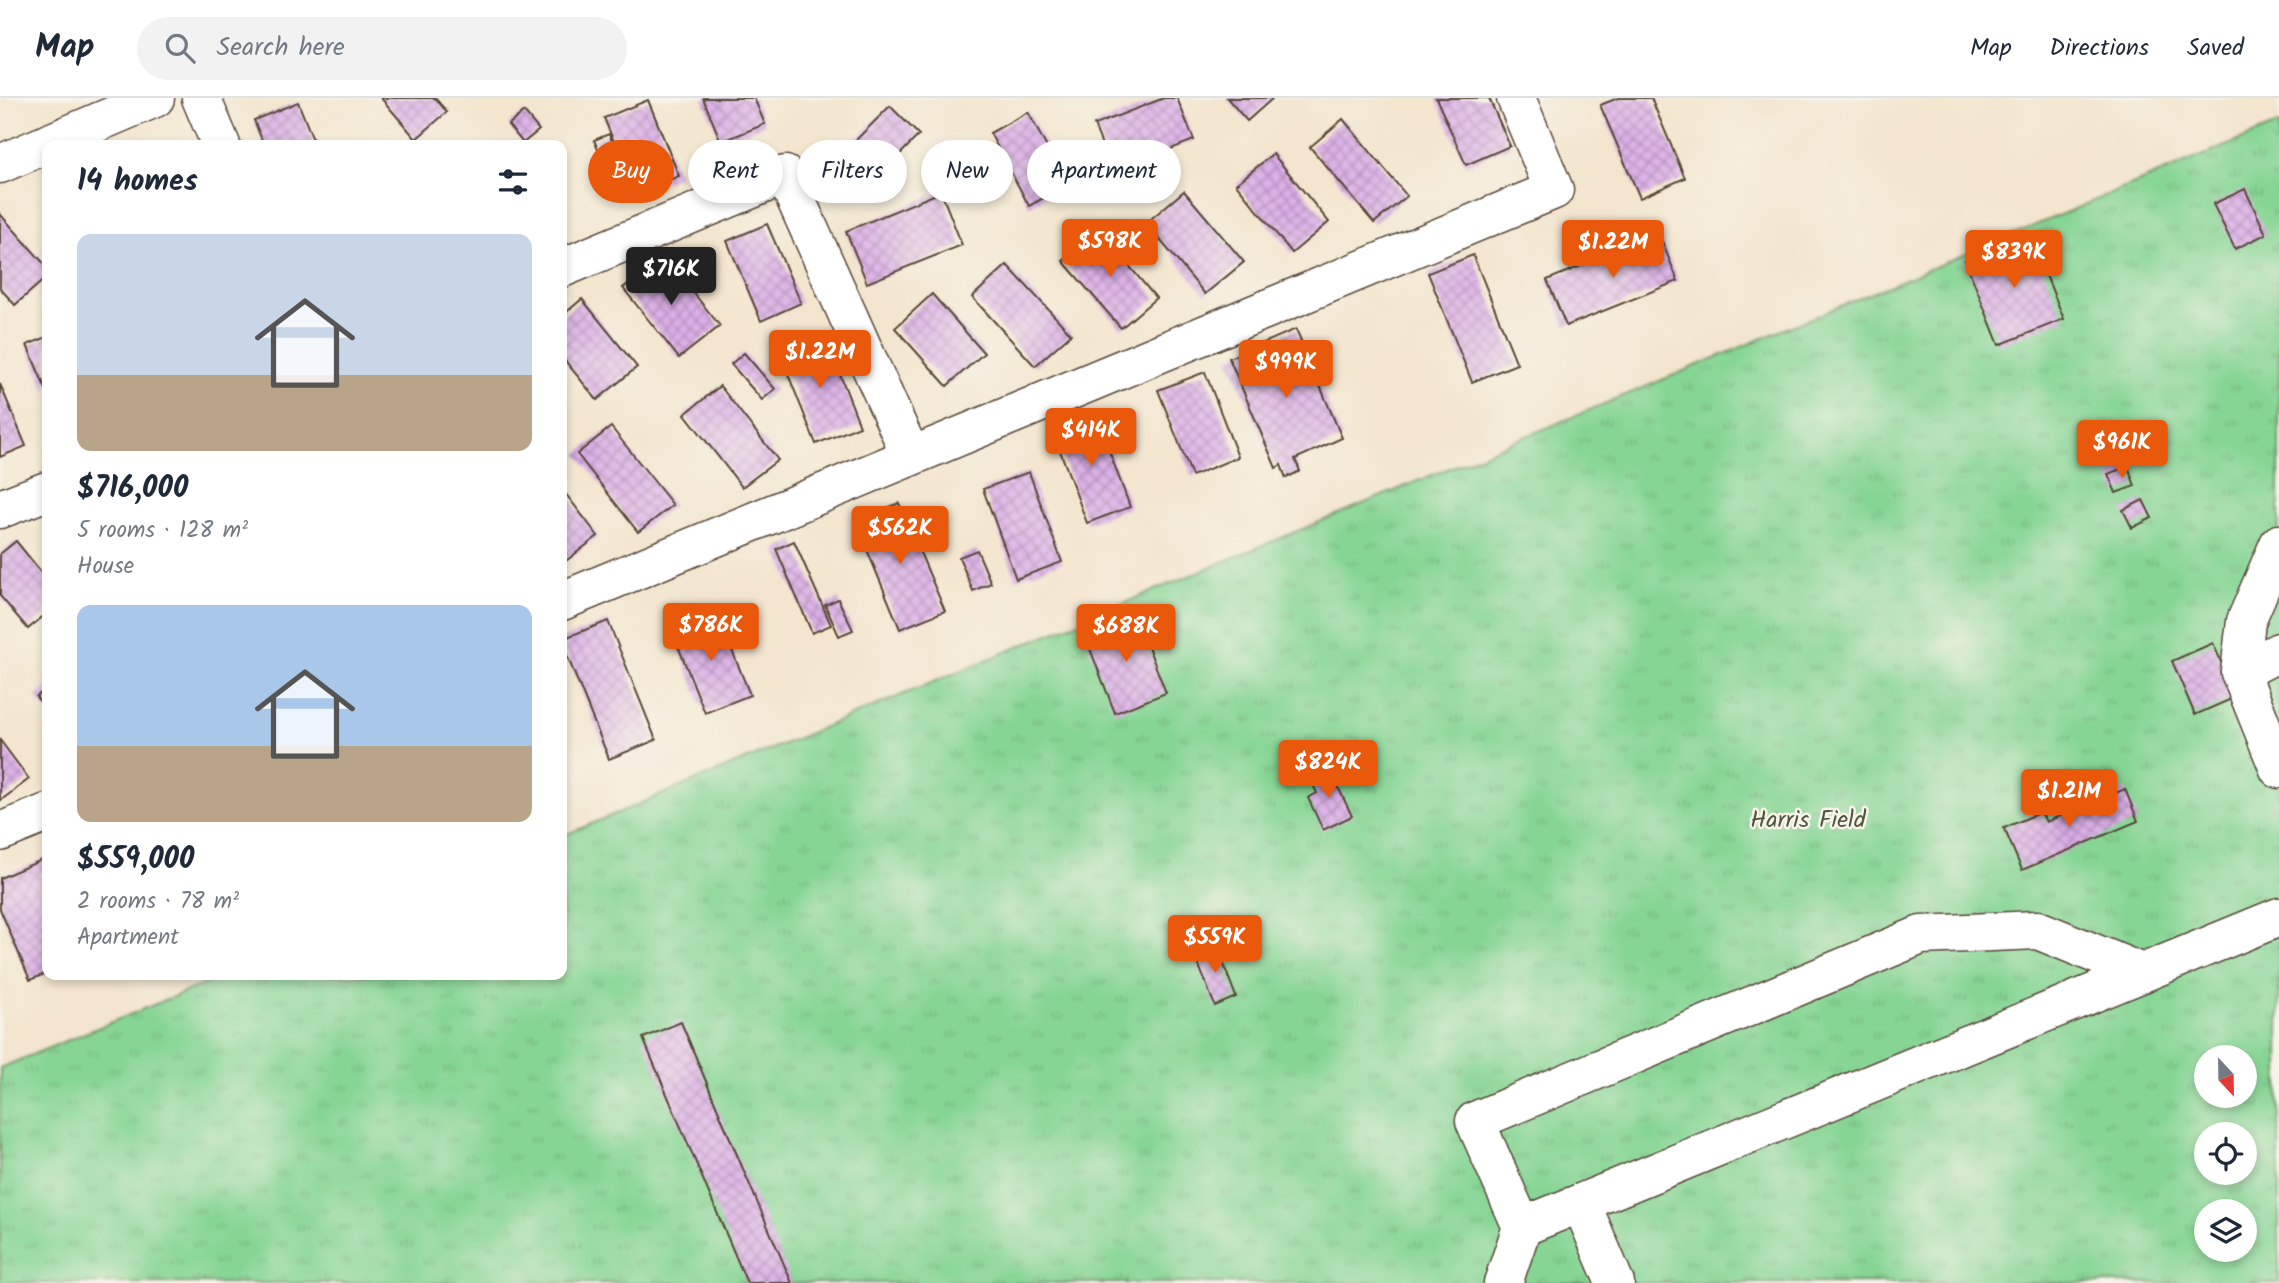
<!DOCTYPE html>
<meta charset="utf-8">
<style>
body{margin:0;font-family:Kalam,sans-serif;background:#f2f2f3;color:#1f2937;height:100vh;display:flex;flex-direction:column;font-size:26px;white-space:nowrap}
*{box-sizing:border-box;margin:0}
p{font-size:23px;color:#747a83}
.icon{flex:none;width:38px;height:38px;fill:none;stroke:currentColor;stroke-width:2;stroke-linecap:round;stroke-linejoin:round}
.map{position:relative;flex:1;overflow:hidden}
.details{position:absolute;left:42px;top:42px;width:525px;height:840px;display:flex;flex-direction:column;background:#fff;border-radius:14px;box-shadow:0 4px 10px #0003}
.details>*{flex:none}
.hud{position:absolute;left:588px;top:42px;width:665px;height:63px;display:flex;gap:14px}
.needle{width:46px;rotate:158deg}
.fabs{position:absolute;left:2194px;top:947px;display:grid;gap:14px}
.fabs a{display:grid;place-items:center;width:63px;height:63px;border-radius:50%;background:#fff;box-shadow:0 4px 10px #0003;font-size:35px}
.price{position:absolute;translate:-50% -60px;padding:0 16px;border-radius:7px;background:#ea580c;color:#fff;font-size:23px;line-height:46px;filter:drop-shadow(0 2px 4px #0008)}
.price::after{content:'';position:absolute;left:50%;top:42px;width:21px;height:16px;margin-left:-10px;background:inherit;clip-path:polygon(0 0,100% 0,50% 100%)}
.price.selected{background:#222;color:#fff}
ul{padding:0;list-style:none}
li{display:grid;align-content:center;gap:14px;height:371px;padding:0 35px}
li span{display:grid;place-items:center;height:217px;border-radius:14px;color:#555}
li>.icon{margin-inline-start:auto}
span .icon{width:126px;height:126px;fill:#fffc;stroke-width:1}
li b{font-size:30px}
h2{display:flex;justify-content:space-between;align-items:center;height:84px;padding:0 35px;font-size:30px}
.tag{padding:0 24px;border-radius:32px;background:#fff;box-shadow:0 4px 10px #0003;font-size:24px;line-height:63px}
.tag.selected{background:#ea580c;color:#fff}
header{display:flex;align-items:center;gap:42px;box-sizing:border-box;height:98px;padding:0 35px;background:#fff;border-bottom:2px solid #e0e1e3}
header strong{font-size:33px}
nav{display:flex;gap:38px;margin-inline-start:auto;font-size:24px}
.search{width:490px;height:63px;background:#f2f2f3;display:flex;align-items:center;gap:18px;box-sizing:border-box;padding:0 24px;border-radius:38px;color:#747a83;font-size:26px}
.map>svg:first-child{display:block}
.park{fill:url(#park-tufts);stroke:#608059;stroke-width:2;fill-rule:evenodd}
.building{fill:url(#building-cross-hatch)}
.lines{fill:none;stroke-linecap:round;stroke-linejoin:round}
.minor-casing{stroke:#574638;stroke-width:41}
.minor{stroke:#fff;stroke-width:38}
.labels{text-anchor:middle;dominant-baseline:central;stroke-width:5;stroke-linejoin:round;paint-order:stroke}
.park-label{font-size:24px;fill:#4e553c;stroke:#f7f3e8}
</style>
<header>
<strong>Map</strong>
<div class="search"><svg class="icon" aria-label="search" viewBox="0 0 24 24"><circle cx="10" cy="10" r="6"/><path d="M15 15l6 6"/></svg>Search here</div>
<nav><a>Map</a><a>Directions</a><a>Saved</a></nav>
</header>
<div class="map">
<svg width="2279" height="1185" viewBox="0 0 2279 1185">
<defs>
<pattern id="park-tufts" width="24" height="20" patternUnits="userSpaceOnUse" patternTransform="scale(1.75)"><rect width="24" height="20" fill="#86d594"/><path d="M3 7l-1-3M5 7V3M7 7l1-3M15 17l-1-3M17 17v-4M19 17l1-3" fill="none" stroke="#75b77f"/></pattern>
<pattern id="building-cross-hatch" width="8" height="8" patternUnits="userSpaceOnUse" patternTransform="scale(1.75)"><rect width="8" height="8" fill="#dbafe7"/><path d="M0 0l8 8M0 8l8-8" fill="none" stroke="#b38fbb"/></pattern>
</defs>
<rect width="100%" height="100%" fill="#f7f3e8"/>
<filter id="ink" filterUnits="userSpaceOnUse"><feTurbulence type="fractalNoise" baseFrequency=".0143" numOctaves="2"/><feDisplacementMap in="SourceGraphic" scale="14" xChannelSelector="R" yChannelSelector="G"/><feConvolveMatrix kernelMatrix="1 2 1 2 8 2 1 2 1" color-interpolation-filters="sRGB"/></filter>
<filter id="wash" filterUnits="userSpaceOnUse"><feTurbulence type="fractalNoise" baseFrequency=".00686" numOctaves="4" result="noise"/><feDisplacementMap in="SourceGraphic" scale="28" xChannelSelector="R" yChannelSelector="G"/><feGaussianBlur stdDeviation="1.57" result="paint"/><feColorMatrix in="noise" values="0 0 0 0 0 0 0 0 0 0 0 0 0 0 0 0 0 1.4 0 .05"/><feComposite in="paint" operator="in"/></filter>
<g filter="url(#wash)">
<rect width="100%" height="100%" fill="#f3e5ce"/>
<path class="park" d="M2279,26v1159h-2279v-215l226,-93h336v-139zM2207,959h38v39h-38zM2207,1036h38v38h-38zM2207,1113h38v39h-38z"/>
<g id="blocks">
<g class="building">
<path d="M381,0h54l12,14 -31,27z"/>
<path d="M703,0h51l11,26 -44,18z"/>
<path d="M1164,0h13l17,42 -81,32 -19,-47z"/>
<path d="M1227,0h46l-26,23z"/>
<path d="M1436,0h53l21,48 -44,19z"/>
<path d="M1618,0h33l34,80 -45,20 -40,-93z"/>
<path d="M648,2l31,76 -43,18 -32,-76z"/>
<path d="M298,4l17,43h-51l-10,-25z"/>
<path d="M890,8l29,29 -58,59 -30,-29z"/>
<path d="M524,14l15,18 -16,13 -15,-18z"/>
<path d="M1028,14l39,73 -38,21 -39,-73z"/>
<path d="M1343,21l64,77 -33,27 -64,-76z"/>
<path d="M609,36l19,47 -14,7 -20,-48z"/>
<path d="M1273,56l56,68 -37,31 -56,-69z"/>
<path d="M976,64l6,14 -19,8 -6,-14z"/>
<path d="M2245,91l21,45 -31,15 -22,-45z"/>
<path d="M1184,93l60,71 -39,32 -59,-71z"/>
<path d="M941,94l21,53 -95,38 -21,-52z"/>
<path d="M0,116l47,53v10l-32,28 -15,-17z"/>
<path d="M767,126l34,79 -40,18 -34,-80z"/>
<path d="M1099,132l57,68 -35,30 -58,-67z"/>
<path d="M1659,136l19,47 -112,45 -19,-46z"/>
<path d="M2029,136l35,85 -65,26 -34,-85z"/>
<path d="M1473,157l44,109 -45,18 -44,-109z"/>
<path d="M664,158l56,70 -41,32 -56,-70z"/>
<path d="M1007,167l64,69 -36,32 -63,-69z"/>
<path d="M932,196l52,59 -37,33 -52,-58z"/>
<path d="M582,201l55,68 -40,33 -35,-43v-41z"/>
<path d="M1296,231l46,109 -47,21 5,12 -14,7 -5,-13 -5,3 -47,-110z"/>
<path d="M825,238l35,90 -44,18 -36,-90z"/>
<path d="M47,239v55l-20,-47z"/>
<path d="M744,255l31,36 -13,11 -31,-36z"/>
<path d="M1205,274l33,85 -46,19 -34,-86z"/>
<path d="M0,286l26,62 -26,11z"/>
<path d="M720,288l58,74 -36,27 -57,-73z"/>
<path d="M1095,315l35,94 -43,16 -35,-94z"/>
<path d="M611,329l62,78 -35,27 -61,-78z"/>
<path d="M2128,368l7,20 -19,7 -8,-19z"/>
<path d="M1029,374l33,90 -46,17 -33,-90z"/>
<path d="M562,391l36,47 -36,28z"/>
<path d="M2143,402l9,18 -20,10 -9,-18z"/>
<path d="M899,405l46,108 -45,18 -45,-108z"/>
<path d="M16,443l31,38v34l-19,16 -28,-33v-42z"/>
<path d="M794,443l37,84 -19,8 -36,-84z"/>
<path d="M977,452l14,33 -18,8 -14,-34z"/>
<path d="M838,501l15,31 -14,6 -14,-31z"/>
<path d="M717,515l33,82 -45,18 -33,-82z"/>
<path d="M1136,518l30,77 -51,20 -30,-77z"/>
<path d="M608,523l48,119 -47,19 -47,-116v-4z"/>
<path d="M2213,545l23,54 -41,18 -23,-54z"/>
<path d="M47,589v23l-11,-13z"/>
<path d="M0,642l29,39 -29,22z"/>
<path d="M1328,668l24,50 -29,14 -15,-32 9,-5 -8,-17z"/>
<path d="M2125,691l13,32 -116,49 -18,-42 37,-16 5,10z"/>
<path d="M44,761l3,8v106l-17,7 -30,-71v-31z"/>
<path d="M1216,846l20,53 -21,9 -21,-53z"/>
<path d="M681,924l62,147 49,114h-45l-104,-245z"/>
</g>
</g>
</g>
<g filter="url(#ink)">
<use href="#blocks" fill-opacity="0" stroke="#574638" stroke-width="2"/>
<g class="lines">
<g class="minor-casing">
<g id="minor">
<path d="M201,0l20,47"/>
<path d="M0,66l155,-66"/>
<path d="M562,170l223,-93 125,279"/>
<path d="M0,411l47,-18"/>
<path d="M2279,446l-33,77 -6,51 39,97"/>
<path d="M562,503l992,-411 -38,-92"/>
<path d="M2240,574l39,-20"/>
<path d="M0,734l47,-19"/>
<path d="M1581,1105l34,80"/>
<path d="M1522,1129l757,-310"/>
<path d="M1503,1185l19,-56 -47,-106 446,-186 117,-5 104,43"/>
</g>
</g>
<use href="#minor" class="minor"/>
</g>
</g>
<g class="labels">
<g class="park-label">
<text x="1808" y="722">Harris Field</text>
</g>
</g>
</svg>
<div class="fabs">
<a><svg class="needle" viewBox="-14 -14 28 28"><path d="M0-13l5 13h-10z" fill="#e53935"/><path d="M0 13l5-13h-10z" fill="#747a83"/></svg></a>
<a><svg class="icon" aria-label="locate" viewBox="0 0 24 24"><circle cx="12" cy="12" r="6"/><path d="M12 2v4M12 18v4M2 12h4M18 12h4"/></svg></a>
<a><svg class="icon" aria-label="layers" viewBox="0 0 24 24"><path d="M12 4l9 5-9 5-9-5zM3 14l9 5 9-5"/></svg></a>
</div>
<b class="price" style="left:1110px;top:181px">$598K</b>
<b class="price" style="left:1613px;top:182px">$1.22M</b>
<b class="price" style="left:2014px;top:192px">$839K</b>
<b class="price selected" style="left:671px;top:209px">$716K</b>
<b class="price" style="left:820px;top:292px">$1.22M</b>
<b class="price" style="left:1286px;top:302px">$999K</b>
<b class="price" style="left:1091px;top:370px">$414K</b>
<b class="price" style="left:2122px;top:382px">$961K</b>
<b class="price" style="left:900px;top:468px">$562K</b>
<b class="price" style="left:711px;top:565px">$786K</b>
<b class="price" style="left:1126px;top:566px">$688K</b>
<b class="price" style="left:1328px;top:702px">$824K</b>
<b class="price" style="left:2069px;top:731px">$1.21M</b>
<b class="price" style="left:1215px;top:877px">$559K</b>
<div class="hud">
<a class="tag selected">Buy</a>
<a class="tag">Rent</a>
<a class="tag">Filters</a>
<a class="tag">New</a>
<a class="tag">Apartment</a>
</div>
<section class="details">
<h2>14 homes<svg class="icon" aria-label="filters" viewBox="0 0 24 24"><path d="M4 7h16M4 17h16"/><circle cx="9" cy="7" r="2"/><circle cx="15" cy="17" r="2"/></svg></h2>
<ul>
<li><span style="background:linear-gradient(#c9d6e8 65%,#b9a48a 0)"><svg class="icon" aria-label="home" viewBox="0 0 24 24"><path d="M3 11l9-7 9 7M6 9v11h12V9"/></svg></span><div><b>$716,000</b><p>5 rooms · 128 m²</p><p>House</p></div></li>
<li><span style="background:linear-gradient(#a9c7e8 65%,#b9a48a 0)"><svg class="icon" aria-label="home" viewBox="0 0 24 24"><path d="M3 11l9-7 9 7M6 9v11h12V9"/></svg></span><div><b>$559,000</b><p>2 rooms · 78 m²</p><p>Apartment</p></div></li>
</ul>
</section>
</div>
